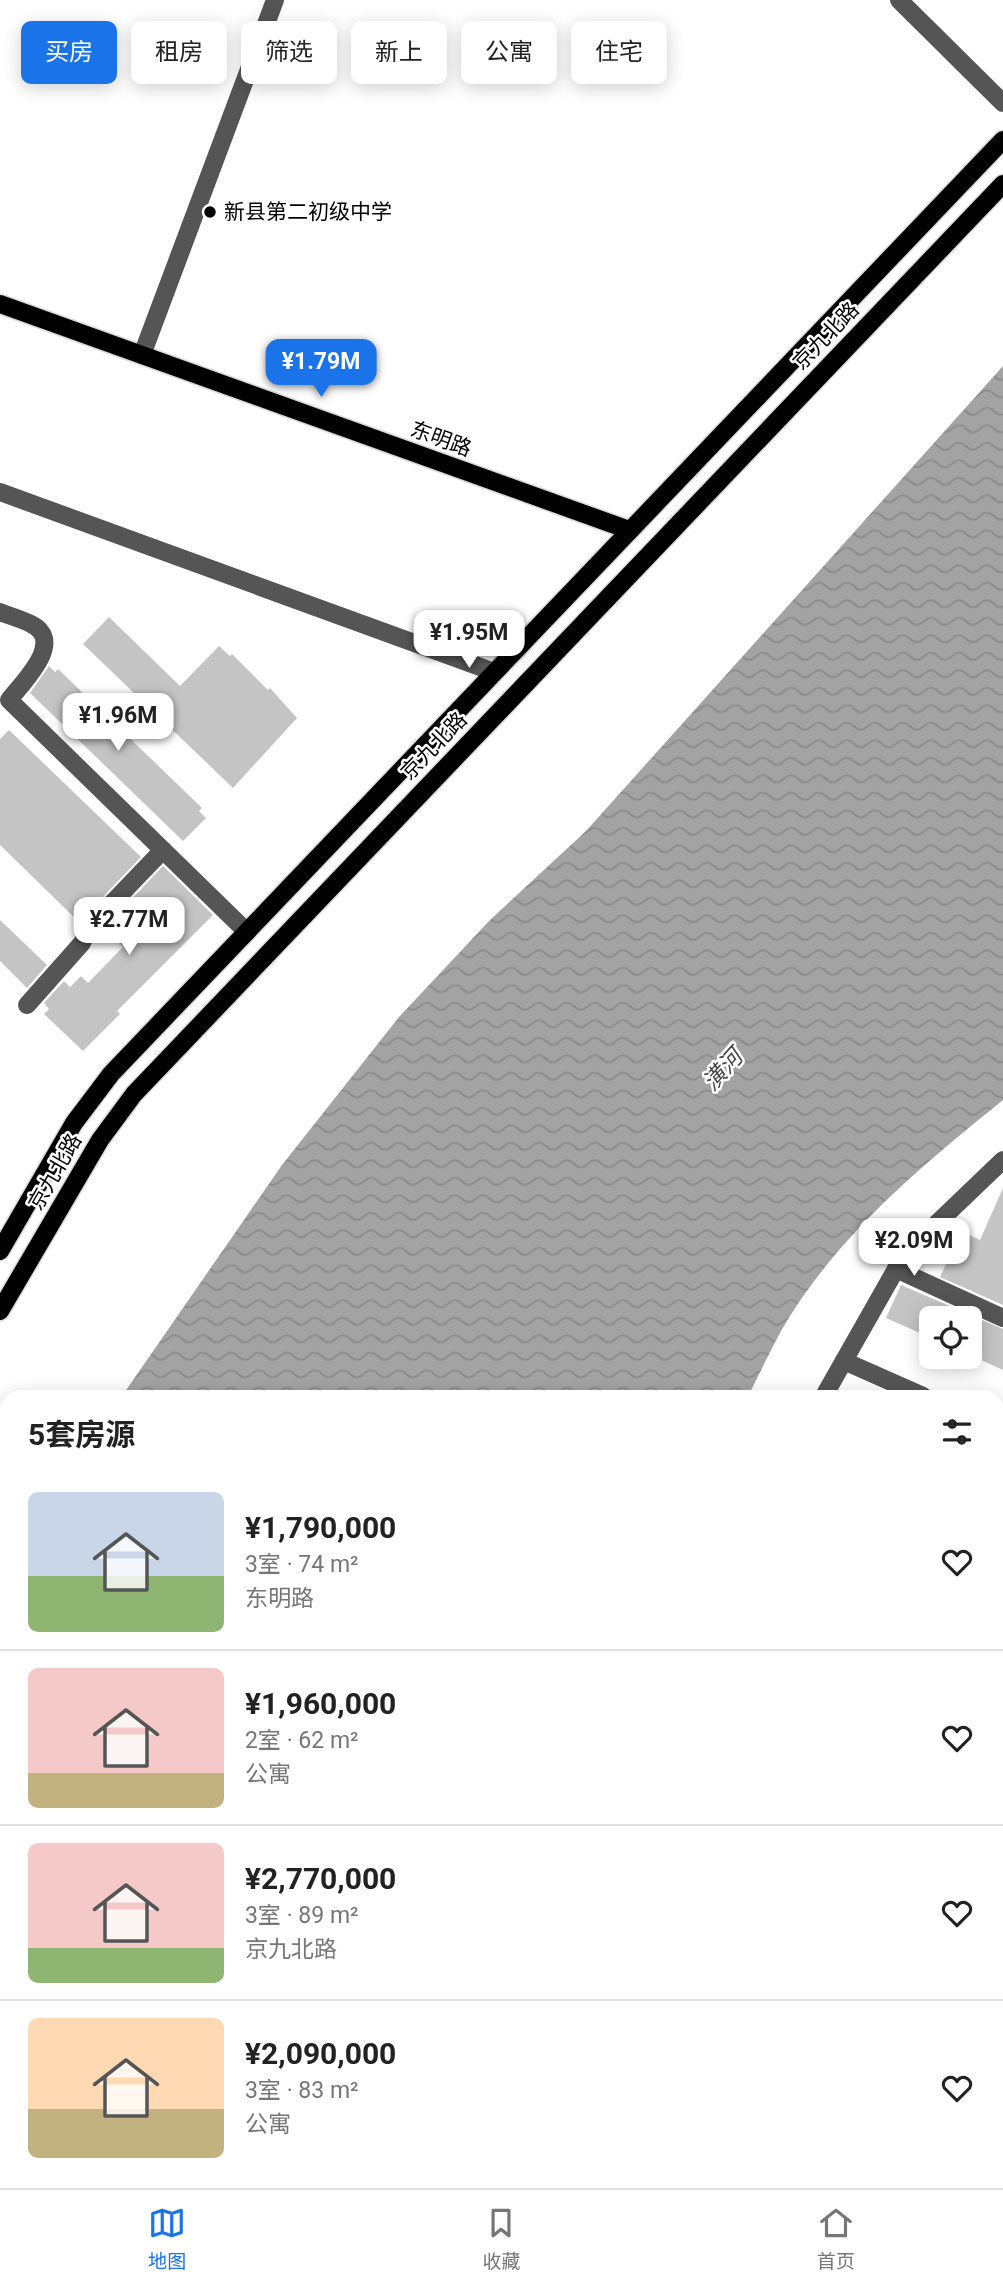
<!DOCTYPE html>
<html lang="zh">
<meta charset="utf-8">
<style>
body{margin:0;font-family:Roboto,"Noto Sans SC",sans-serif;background:#f6f6f6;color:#222;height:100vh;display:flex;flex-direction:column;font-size:26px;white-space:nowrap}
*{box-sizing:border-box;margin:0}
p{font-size:23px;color:#767676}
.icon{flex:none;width:38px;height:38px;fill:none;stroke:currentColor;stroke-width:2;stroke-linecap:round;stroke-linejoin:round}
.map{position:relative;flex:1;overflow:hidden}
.details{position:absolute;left:0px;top:1390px;width:1004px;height:800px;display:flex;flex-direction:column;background:#fff;border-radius:21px 21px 0 0;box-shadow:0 4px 18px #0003}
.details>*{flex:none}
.guide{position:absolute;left:21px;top:21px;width:962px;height:63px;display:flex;gap:14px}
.tools{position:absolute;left:919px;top:1306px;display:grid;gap:14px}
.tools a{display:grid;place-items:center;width:63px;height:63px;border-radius:10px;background:#fff;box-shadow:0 4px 18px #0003;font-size:35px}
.price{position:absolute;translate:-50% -60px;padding:0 16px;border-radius:14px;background:#fff;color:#222;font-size:23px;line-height:46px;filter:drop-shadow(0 2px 4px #0008)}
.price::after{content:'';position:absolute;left:50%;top:42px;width:21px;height:16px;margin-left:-10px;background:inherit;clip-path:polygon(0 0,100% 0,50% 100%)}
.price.current{background:#1a73e8;color:#fff}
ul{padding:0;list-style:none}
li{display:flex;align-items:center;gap:21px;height:175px;padding:0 28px}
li+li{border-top:2px solid #e0e0e0}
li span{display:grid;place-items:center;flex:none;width:196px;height:140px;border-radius:10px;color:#555}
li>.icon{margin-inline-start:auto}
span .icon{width:84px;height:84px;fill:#fffc;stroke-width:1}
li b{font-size:30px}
h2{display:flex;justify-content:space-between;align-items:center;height:84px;padding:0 28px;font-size:30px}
.tag{padding:0 24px;border-radius:10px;background:#fff;box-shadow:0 4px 18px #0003;font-size:24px;line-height:63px}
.tag.current{background:#1a73e8;color:#fff}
.menu{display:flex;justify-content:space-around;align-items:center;height:98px;border-top:2px solid #e0e0e0;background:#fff;font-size:19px;color:#767676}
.menu a{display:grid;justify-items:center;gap:4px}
.menu .current{color:#1a73e8}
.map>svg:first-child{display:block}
.park{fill:url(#park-tufts)}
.water{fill:url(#water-waves)}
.building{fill:#c4c4c4}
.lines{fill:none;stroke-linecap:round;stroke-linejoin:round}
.major-casing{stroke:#dbdbdb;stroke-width:21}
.minor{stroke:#555;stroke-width:18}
.major{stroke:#000;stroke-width:18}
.poi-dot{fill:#000;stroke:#fff;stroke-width:2.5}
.labels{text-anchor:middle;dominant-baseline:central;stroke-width:5;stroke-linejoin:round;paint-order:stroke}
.poi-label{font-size:21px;fill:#000;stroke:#fff;text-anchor:start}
.street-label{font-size:21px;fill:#000;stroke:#fff}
.water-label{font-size:23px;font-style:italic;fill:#444;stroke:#fff}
</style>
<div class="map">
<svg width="1003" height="2188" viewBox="0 0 1003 2188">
<defs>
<pattern id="park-tufts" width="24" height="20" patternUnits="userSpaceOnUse" patternTransform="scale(1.75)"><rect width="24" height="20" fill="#dcdcdc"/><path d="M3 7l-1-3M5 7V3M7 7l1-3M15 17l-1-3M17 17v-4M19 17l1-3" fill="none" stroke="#bbb"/></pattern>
<pattern id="water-waves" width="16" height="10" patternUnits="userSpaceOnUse" patternTransform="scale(1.75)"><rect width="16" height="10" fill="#a3a3a3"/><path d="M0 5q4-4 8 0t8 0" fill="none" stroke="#8b8b8b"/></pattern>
</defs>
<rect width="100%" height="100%" fill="#fff"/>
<path class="park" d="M823,2182h113v6h-98z"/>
<g class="water">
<path d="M1003,366v734c-79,64 -158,129 -213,216 -16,25 -28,54 -42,80h-626l160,-231 117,-148 90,-96 97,-90z"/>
<path d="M31,2182h377l-1,6h-376z"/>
</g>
<g class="building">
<path d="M109,617l71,69 39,-40 11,10 2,-2 36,36 2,-2 27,30 -64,70 -150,-144z"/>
<path d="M49,666l6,6 3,-3 144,139 -3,3 7,7 -23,23 -153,-148z"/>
<path d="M9,730l132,127 -62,65 -79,-77v-106z"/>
<path d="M163,866l50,49 -96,96 3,3 -37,37 -39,-37 5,-5 -5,-6 20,-22 6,6 11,-11 7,7 35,-36 -19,-19z"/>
<path d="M0,920l47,45 -20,23 -27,-27z"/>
<path d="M1003,1188v117l-63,-28 21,-46 19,9z"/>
<path d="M901,1285l102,44v41l-33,-15v-37h-39v20l-45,-20z"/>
</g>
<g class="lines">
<g class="major-casing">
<g id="major">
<path d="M0,304l629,226"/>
<path d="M0,1251l74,-128 37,-49 892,-934"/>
<path d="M0,1311l100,-171 34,-46 869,-910"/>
<path d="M0,1689l7,3"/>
<path d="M0,1718l7,3"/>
<path d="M998,2065l5,2"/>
<path d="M998,2101l5,2"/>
<path d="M998,2167l5,-20"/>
<path d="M992,2188l1,-6"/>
</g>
</g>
<g class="minor">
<path d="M899,0l104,103"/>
<path d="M142,355l133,-355"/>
<path d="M0,492l494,180"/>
<path d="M0,612c10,4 21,7 31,12 35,17 -8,58 -22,76l238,232"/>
<path d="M27,1005l55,-62 8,-17 73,-76"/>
<path d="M896,1269l107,49"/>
<path d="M844,1361l79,35"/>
<path d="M824,1396l72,-127 36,-41 71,-68"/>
<path d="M998,1430l5,2"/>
<path d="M998,1539l5,3"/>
<path d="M998,1722l5,2"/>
<path d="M998,1897l5,2"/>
<path d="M762,2182l16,6"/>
<path d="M481,2188v-6"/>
<path d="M548,2188l1,-6"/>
</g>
<use href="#major" class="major"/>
</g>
<circle class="poi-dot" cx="210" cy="212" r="7"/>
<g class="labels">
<g class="poi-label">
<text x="224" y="212">新县第二初级中学</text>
</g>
<g class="street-label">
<text transform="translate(826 336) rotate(-46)">京九北路</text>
<text transform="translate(441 439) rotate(20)">东明路</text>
<text transform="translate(434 746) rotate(-46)">京九北路</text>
<text transform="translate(55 1172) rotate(-60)">京九北路</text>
</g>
<g class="water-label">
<text transform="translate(723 1070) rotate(-48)">潢河</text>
</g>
</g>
</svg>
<div class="tools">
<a><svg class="icon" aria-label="locate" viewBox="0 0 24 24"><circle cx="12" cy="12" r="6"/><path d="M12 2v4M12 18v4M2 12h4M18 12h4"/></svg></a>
</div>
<b class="price current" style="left:321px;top:399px">¥1.79M</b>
<b class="price" style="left:469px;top:670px">¥1.95M</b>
<b class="price" style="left:118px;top:753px">¥1.96M</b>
<b class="price" style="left:129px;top:957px">¥2.77M</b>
<b class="price" style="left:914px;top:1278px">¥2.09M</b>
<div class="guide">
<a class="tag current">买房</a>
<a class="tag">租房</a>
<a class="tag">筛选</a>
<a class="tag">新上</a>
<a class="tag">公寓</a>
<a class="tag">住宅</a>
</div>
<section class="details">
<h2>5套房源<svg class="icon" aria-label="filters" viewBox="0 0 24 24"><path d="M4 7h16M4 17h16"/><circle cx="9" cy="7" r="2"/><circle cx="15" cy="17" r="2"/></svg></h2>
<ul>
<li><span style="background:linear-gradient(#c9d6e8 60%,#8fb573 0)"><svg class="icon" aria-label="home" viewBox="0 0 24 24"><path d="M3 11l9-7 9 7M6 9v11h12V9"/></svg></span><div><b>¥1,790,000</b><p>3室 · 74 m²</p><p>东明路</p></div><svg class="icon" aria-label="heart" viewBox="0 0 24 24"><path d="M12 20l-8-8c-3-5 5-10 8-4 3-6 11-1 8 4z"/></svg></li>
<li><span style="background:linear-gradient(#f6c9c9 75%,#c2b280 0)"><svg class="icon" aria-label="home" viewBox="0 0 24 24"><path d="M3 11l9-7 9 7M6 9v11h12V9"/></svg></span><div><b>¥1,960,000</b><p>2室 · 62 m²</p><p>公寓</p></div><svg class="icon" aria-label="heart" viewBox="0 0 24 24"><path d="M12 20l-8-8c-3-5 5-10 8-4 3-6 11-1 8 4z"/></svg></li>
<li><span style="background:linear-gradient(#f6c9c9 75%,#8fb573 0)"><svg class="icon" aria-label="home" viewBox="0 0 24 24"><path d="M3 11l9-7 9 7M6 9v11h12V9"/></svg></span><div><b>¥2,770,000</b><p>3室 · 89 m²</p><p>京九北路</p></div><svg class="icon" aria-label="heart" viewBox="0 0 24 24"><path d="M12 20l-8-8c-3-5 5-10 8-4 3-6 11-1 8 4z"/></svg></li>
<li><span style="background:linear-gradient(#ffd9b3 65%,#c2b280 0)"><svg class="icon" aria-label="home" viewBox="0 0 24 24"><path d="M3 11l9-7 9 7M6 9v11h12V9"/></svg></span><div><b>¥2,090,000</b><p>3室 · 83 m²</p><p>公寓</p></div><svg class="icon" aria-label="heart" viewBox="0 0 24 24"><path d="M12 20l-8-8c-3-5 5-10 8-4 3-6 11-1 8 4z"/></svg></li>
</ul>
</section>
</div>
<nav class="menu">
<a class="current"><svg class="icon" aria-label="map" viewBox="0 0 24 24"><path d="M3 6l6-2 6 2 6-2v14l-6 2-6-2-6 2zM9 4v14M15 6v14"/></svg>地图</a>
<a><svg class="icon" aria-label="saved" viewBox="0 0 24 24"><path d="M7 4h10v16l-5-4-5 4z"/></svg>收藏</a>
<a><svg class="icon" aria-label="home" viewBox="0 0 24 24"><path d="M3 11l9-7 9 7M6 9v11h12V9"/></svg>首页</a>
</nav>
